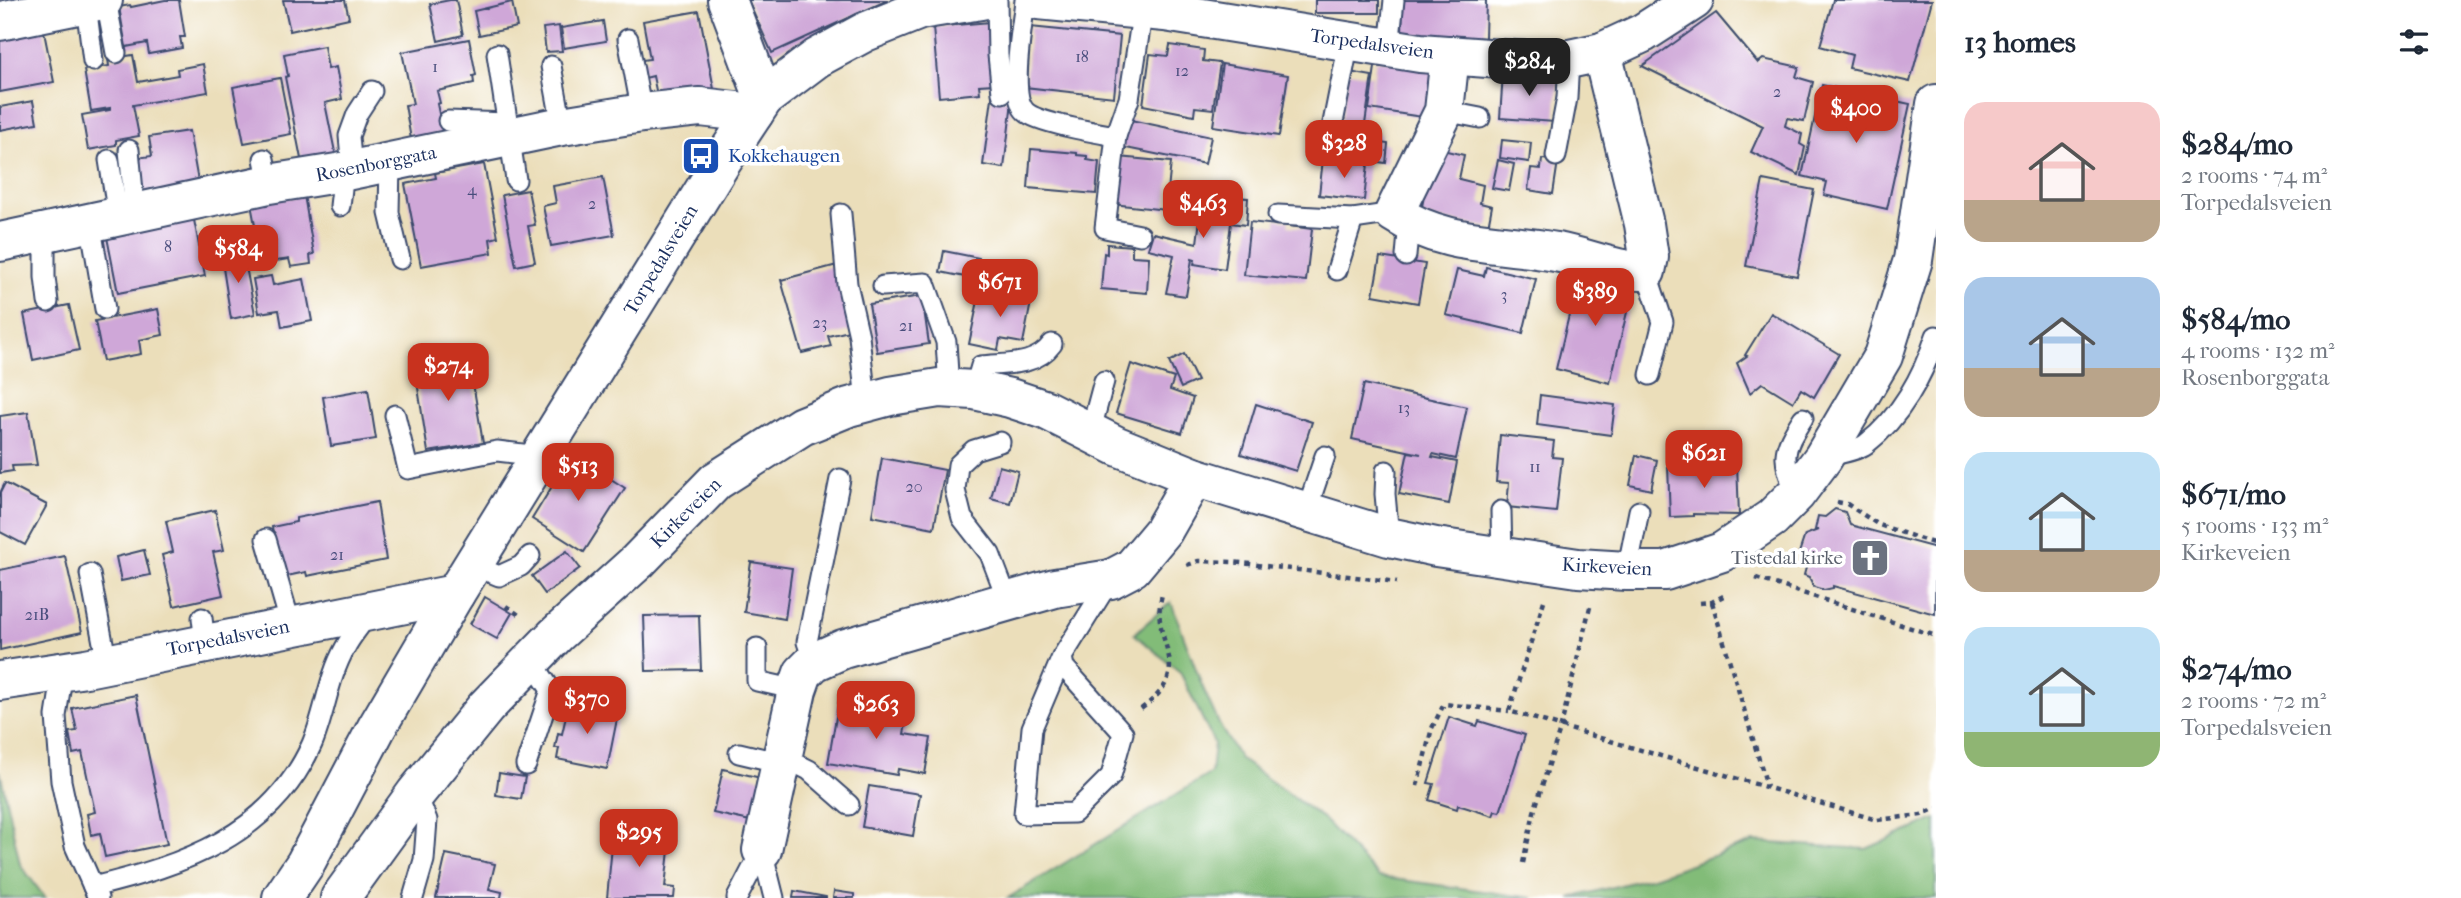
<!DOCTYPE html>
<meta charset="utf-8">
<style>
body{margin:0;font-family:"IM FELL French Canon",serif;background:#f6f6f7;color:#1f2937;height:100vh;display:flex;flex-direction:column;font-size:26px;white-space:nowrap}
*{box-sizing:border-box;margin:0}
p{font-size:23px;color:#747a83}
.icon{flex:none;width:38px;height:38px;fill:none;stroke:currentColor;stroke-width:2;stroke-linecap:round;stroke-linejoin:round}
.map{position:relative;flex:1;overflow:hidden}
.drawer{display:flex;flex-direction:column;background:#fff;width:525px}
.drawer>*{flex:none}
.price{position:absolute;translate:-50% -60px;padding:0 16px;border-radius:14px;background:#c8321e;color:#fff;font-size:23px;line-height:46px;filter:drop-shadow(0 2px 4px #0008)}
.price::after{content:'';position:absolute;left:50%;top:42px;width:21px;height:16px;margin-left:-10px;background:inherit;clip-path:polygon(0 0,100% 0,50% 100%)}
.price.selected{background:#222;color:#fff}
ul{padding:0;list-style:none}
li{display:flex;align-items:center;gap:21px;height:175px;padding:0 28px}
li span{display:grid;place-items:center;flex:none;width:196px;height:140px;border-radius:21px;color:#555}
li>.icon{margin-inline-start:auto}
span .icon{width:84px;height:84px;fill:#fffc;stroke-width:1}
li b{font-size:30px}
h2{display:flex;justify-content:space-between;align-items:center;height:84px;padding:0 28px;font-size:30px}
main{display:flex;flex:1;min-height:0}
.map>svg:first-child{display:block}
.forest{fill:#82bc78;stroke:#4e766b;stroke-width:2}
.building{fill:#cfa7d8}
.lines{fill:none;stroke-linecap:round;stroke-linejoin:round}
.service-casing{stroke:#3a496c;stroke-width:23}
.minor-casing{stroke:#3a496c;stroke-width:42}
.tertiary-casing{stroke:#3a496c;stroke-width:42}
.secondary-casing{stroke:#3a496c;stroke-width:42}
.path{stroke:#3a496c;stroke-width:4.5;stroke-dasharray:5 5;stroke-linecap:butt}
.service{stroke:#fff;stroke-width:19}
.minor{stroke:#fff;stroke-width:38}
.tertiary{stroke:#fff;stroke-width:38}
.secondary{stroke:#fff;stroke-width:38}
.labels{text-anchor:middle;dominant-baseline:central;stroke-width:7;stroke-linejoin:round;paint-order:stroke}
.number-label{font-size:16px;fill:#484d7c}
.street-label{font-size:19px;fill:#1b2f5e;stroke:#fff}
.transit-label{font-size:19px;fill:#164399;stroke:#fff;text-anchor:start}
.worship-label{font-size:19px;fill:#5b616d;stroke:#fff;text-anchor:end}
</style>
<main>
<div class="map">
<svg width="1936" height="898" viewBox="0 0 1936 898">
<rect width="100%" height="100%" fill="#fff"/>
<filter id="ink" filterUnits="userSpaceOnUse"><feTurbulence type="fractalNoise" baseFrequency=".0143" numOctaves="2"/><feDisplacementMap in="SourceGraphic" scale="14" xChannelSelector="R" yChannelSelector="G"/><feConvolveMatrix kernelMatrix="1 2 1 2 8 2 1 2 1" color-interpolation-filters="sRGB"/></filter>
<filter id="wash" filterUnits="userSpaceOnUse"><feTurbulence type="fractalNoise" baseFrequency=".00686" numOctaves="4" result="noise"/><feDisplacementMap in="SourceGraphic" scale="28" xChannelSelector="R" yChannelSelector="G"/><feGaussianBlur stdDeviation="1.57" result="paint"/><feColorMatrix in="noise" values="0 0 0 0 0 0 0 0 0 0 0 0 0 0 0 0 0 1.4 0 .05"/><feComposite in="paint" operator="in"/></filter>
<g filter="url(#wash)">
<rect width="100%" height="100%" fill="#ebdeba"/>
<g class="forest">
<path d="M1171,602l32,86 17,38 20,33 82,59 57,59 154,21h-525l203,-125 3,-30 -34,-71 -46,-38z"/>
<path d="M0,771l20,93 25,34h-45z"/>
<path d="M1936,819v79h-366l86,-22 97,-34 113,7z"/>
</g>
<g id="blocks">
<g class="building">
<path d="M165,0h14l6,37h-5l2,11 -33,6 -2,-11 -21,4 -7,-40 11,-2 1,2z"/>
<path d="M283,0h62l4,18 -59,13z"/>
<path d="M450,0h6l7,35 -25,6 -8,-37z"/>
<path d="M748,0h140l-116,53z"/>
<rect x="1315" y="0" width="64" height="13"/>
<path d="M1403,0h83l-1,38 -83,-3z"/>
<path d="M1833,0h99l-22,82 -61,-14 3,-13 -32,-9z"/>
<path d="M512,2l5,25 -38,8 -5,-24z"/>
<path d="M699,11l15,78 -56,11 -5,-24 -8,2 -3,-18 8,-1 -7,-38z"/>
<path d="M1716,13l42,50 5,-4 36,8 -3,10 17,5 -9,39 -17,-3 -2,8 17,8 -2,10 5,3 -6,28 -48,-23 12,-26 -121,-60z"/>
<path d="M603,21l3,20 -42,7 -3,-20z"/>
<path d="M990,22l4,62 -15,1 1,8 -41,4 -6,-70z"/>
<path d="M559,26l3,25 -16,1 -3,-24z"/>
<path d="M43,27l11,55 -54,10v-57z"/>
<path d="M1030,27l90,9 -6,61 -89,-10z"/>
<path d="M469,39l7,36 -3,1 1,7 -37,8 3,12 -3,1 6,29 -32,6 -6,-34 8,-1 -11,-52z"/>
<path d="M1170,45l34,5 -1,11 17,2 -7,46 -18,-2 -1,8 -51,-10 7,-51 18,2z"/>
<path d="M324,46l4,23 8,-2 6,32 -17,4 11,54 -34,7 -17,-87 3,-1 -4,-22z"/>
<path d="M133,55l5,27 40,-7 -1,-6 26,-5 5,28 -75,13 6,31 -23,4v5l-28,5 -6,-35 28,-5v-2l-19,3 -7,-41 25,-4 -1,-7z"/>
<path d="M1376,60l60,7 -7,51 -60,-9z"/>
<path d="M1222,64l66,11 -9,61 -66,-10z"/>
<path d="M1349,72l23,4 -8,55 17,3 -1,9 8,1 -2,19 -50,-7z"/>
<path d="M1503,73l55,7 -3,42 -55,-4z"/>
<path d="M280,78l11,56 -47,9 -11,-56z"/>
<path d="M1822,85l88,19 -23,105 -63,-14 3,-13 -25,-6z"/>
<path d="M992,98l20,3 -8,67 -21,-3z"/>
<path d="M33,101l4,22 -37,7v-23z"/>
<path d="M1126,119l85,18 -6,27 -84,-17z"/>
<path d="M189,131l10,56 -56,10 -7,-39 16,-2 -3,-19z"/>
<path d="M1502,140l29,3 -2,19 -29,-4z"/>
<path d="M1434,148l30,7 -5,24 24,6 -3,18 12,3 -4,21 -68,-11z"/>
<path d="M1031,149l46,4v2l10,1v4l12,2 -3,32 -68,-6z"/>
<path d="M1118,157l53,5 -5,48 -53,-6z"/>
<path d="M1323,159l45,5 -4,36 -45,-5z"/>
<path d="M1542,159l16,2 -5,33 -25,-4 3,-22 10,1z"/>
<path d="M1498,160l16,4 -5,27 -17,-3z"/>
<path d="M484,164l14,73 -8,2 2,14 -71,13 -16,-82 31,-6 -1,-5z"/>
<path d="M603,177l11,58 -63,11 -8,-40 13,-3 -3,-17z"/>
<path d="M1763,180l51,10 -17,86 -51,-10z"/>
<path d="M528,190l7,35 -7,1 7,36 -19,4 -14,-71z"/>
<path d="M304,195l10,59 -4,1 1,9 -20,3 -2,-8 -27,4 -11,-59z"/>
<path d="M1203,195l45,3 -2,27 -15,-2 -6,46 -31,-5 1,-4 -3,-1 -6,37 -20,-3 8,-38 -26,-6 5,-16 44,10z"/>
<path d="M193,215l12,61 -87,17 -12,-61z"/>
<path d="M1276,219l13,2 -1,5 24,3 -6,52 -62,-6 6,-53 26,3z"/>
<path d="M1107,244l25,2v10l17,1 -2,36 -46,-4 3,-36 3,1z"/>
<path d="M243,251l12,63 -24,5 -10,-64z"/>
<path d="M944,251l35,7 -4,21 -35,-7z"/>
<path d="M1380,257l45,7 -7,39 -45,-8z"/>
<path d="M837,265l16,65 -25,6 3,10 -29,7 -21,-73z"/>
<path d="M1486,267l50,12 -13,54 -77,-18 11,-45 27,6z"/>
<path d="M1579,274l54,13 -23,96 -54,-14z"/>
<path d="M271,276l2,9 31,-6 8,42 -30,6 -3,-17 -20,3 -6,-34z"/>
<path d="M1002,286l19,4 -2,10 12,2 -8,41 -23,-4 -2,11 -29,-6 11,-53 20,5z"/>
<path d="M922,296l7,48 -52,8 -8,-48z"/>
<path d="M69,305l10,45 -46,10 -9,-46z"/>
<path d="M158,309l5,26 -24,5 2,14 -38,7 -8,-40z"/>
<path d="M1771,313l68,41 -25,43 -13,-8 -8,13 -31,-19 -12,10 -13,-30 10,-7 -2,-1z"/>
<path d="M468,353l15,90 -55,9 -14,-90z"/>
<path d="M1184,354l13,27 -16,7 -12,-26z"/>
<path d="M1131,364l43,14 -4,12 23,8 -11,35 -66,-20z"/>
<path d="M1364,384l103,23 -11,52 -23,-5 -1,3 25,5 -8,42 -50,-10 9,-42 13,2 -69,-15z"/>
<path d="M368,389l8,50 -45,7 -8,-49z"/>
<path d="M1540,395l75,10 -4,30 -74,-10z"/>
<path d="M1256,404l56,18 -16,49 -55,-17z"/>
<path d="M28,412l9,53 -25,1 1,5 -13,2v-57z"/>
<path d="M1500,435l54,6 -2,16 10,1 -6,54 -49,-5 2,-24 -13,-1z"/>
<path d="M572,454l53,34 -41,64 -52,-33z"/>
<path d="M1636,455l21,5 -6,30 -21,-5z"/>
<path d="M882,458l63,12 -11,58 -62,-12z"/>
<path d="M1737,464l2,51 -46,-1v2l-23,1 -2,-51 41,1v-2z"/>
<path d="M999,466l19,5 -8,32 -19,-5z"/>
<path d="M5,483l42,22 -22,40 -25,-13v-39z"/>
<path d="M377,502l9,58 -79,16 -1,-4 -24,5 -10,-50 24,-5v-4z"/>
<path d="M1835,509l10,3 5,13 86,23 -1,66 -102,-28v2l-9,2 -10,-3 -5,-10 -5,-2 3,-11 3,1 -11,-12 6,-18 13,-5h-3l3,-14 7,1z"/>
<path d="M215,510l9,40 -11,2 10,43 -49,11 -12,-51 11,-3 -7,-31z"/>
<path d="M144,550l6,25 -29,6 -5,-24z"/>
<path d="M567,551l13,17 -35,26 -13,-18z"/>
<path d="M65,556l17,76 -82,18v-80z"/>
<path d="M751,562l41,6 -7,51 -41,-7z"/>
<path d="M485,597l27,16 -15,26 -27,-15z"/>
<path d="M699,615l2,55 -55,1 -2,-55z"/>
<path d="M136,695l31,149 -62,13 -5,-24 -9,2 -4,-21 8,-2 -13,-60 -9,2 -4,-22 8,-1 -5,-23z"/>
<path d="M839,700l69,13 -4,21 27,4 -6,36 -27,-5 -1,6 -69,-12z"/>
<path d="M569,703l49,11 -11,55 -50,-10 2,-11h-4l3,-15 4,1z"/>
<path d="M1449,717l28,9 2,-5 46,14 -25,77 -5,-1 -2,5 -35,-11 -1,4 -28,-9 5,-16 -6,-1z"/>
<path d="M723,769l42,10 -10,43 -42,-9z"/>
<path d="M499,773l26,4 -4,22 -25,-4z"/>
<path d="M869,786l51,8 -7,42 -51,-9z"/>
<path d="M613,836l57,5 -5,46 10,1 -1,10h-67z"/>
<path d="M446,854l49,10 -6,25 13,3 -1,6h-65z"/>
<path d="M794,891l32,6v1h-33z"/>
<path d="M834,891l20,3v4h-21z"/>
</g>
</g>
</g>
<g filter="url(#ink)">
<use href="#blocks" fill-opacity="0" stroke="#3a496c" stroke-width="2"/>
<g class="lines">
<g class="service-casing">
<g id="service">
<path d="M106,0l10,53"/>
<path d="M997,0l1,55 4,38"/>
<path d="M1025,0c-2,24 -17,96 1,112 12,11 73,21 90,24"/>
<path d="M86,4l7,57"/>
<path d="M628,39l14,74"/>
<path d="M1389,48l5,-48"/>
<path d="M497,54l19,126"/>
<path d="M551,66l11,60"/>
<path d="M1444,111l36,7"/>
<path d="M448,121l60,2"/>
<path d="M1330,138l19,-96"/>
<path d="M129,150l6,62"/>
<path d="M1556,156l11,-58 2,-39"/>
<path d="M264,159l5,25"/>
<path d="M109,160l9,56"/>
<path d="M390,162l-1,51 11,46"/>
<path d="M352,170l-3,-34 8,-22 15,-23"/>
<path d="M340,206l4,-35"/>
<path d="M841,214l6,70 12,52 7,66"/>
<path d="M1278,215l75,4 41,-6"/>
<path d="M90,222l15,87"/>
<path d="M45,232v45l3,25"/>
<path d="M1140,235l-35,-7 11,-92 13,-37 14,-90"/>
<path d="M1406,256l3,-34"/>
<path d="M1337,270l16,-51"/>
<path d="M1646,271l17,51 -13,53"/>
<path d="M883,286l42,-3 21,59 3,47"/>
<path d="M974,390l7,-24c25,-3 54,1 71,-22"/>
<path d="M395,415l13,54 89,-18 43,5"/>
<path d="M1090,433l14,-52"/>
<path d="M1000,442l-26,8 -16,15 -3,25 7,28 28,36 18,47"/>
<path d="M1825,457c12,-3 31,-6 41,-13 34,-26 57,-68 70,-108"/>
<path d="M1386,471l-1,23 4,43"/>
<path d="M1796,494c-14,-37 -15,-42 7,-76"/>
<path d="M1501,511l1,46"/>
<path d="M1306,512l19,-56"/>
<path d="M266,539l25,87"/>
<path d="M473,565l26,11 22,-10 9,-10"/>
<path d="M1627,571l12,-60"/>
<path d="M90,574l17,90"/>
<path d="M202,618l3,25"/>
<path d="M757,648v33l40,9"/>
<path d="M1062,657l2,10 59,66 -12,43 -37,37 -50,1 8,-86 30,-71 48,-77"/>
<path d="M814,662l-7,-20 33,-163"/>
<path d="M63,671l-7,45 5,65 14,65 23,52"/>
<path d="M739,753l42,10"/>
<path d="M783,757l26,13 40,35"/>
<path d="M526,765l25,-75 -20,-30"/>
<path d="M762,850l12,48"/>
<path d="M93,887c90,-22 178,-51 219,-143 13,-30 16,-66 33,-96 6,-12 16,-23 24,-35"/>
<path d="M413,898l11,-38 3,-40 -11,-27"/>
<path d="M737,898l25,-48"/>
</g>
</g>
<g class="minor-casing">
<g id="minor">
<path d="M727,0l37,98"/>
<path d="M0,21l103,-21"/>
<path d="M1450,55l-6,56 -50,102c51,34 104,28 162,39 29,5 61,20 90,19l3,-14 -5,-33 -42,-172"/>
<path d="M0,242l269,-58 68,-11 225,-47 80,-13 58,-6 54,6"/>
<path d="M0,681l86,-13 369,-74"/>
<path d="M762,850l35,-160 6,-17 11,-11 29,-13 212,-61 56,-9 21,-11 31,-37 31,-54"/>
</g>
</g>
<g class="tertiary-casing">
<g id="tertiary">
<path d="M1038,0l127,12 255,41 108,8 41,-2 33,-7 41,-19 51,-33"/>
<path d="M282,898l23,-34 72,-137 78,-133 266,-431 43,-65 53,-40 48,-26 55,-22 61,-10"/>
</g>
</g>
<g class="secondary-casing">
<path id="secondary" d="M340,898l76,-105 70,-86 70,-72 82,-74 78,-80 86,-55 47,-19 41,-11 49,-8 35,2 36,8 36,12 71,36 77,31 195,60 47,10 142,21 49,3h38l57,-19 50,-34 24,-24 27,-36 60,-102 30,-96 23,-156"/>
</g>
<g class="path">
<path d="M1837,502l10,2 32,21 57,19"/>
<path d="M1187,565l11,-4 35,1 164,20"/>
<path d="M1756,578l180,58"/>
<path d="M1544,601l-35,110 368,109 44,-5 15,-7"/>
<path d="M1712,602l55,184"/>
<path d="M1700,603l12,-1 15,-8"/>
<path d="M506,606l16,11"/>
<path d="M1141,709c59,-43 7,-64 21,-114"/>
<path d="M1417,786l15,-58 12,-24 65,7"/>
<path d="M1523,863l11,-51 27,-86 29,-119"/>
</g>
<use href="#service" class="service"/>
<use href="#minor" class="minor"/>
<use href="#tertiary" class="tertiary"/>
<use href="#secondary" class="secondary"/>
</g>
</g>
<defs>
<g id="bus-square" transform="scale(2.0125)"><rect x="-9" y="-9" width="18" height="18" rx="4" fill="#1a4fb4" stroke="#fff"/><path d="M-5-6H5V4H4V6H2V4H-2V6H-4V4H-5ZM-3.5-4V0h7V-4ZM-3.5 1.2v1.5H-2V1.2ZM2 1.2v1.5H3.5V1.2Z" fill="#fff"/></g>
<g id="church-square" transform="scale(2.0125)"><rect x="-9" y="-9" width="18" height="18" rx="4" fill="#6b7280" stroke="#fff"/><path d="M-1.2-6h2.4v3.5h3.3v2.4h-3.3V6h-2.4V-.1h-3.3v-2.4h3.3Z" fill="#fff"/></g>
</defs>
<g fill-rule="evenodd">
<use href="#bus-square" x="701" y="156"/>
<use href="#church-square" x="1870" y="558"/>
</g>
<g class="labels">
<g class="number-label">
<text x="1082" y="56">18</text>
<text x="435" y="66">1</text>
<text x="1182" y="70">12</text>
<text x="1777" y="91">2</text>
<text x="472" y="189">4</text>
<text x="592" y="203">2</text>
<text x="168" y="246">8</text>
<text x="1504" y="294">3</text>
<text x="820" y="322">23</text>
<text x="906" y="325">21</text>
<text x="1404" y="407">13</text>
<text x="1535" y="466">11</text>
<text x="914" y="486">20</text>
<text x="337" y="554">21</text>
<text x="37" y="614">21B</text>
</g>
<g class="street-label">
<text transform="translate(1372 44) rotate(8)">Torpedalsveien</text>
<text transform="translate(376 164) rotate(-11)">Rosenborggata</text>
<text transform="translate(661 260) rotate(-59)">Torpedalsveien</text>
<text transform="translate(686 513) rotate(-45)">Kirkeveien</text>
<text transform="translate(1607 567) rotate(3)">Kirkeveien</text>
<text transform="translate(228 638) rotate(-11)">Torpedalsveien</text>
</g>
<g class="transit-label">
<text x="728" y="156">Kokkehaugen</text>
</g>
<g class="worship-label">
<text x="1843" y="558">Tistedal kirke</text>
</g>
</g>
</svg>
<b class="price selected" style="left:1529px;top:98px">$284</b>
<b class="price" style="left:1856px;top:145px">$400</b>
<b class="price" style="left:1344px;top:180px">$328</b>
<b class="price" style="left:1203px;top:240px">$463</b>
<b class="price" style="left:238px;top:285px">$584</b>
<b class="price" style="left:1000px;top:319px">$671</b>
<b class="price" style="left:1595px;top:328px">$389</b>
<b class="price" style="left:448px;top:403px">$274</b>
<b class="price" style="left:1704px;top:490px">$621</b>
<b class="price" style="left:578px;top:503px">$513</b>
<b class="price" style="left:587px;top:736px">$370</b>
<b class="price" style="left:876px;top:741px">$263</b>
<b class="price" style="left:639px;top:869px">$295</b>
</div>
<section class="drawer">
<h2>13 homes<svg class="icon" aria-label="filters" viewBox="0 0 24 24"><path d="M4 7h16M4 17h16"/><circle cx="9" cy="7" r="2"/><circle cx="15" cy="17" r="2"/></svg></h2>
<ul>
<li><span style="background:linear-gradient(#f6c9c9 70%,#b9a48a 0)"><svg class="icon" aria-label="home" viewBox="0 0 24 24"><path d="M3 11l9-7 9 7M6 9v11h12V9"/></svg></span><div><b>$284/mo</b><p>2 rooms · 74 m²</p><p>Torpedalsveien</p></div></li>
<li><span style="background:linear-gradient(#a9c7e8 65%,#b9a48a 0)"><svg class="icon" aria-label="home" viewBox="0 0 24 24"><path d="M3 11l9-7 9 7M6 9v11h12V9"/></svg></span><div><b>$584/mo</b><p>4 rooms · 132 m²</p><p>Rosenborggata</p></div></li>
<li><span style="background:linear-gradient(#bfe0f5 70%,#b9a48a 0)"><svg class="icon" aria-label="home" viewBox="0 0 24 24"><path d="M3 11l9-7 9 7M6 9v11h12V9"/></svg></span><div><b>$671/mo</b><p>5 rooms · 133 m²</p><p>Kirkeveien</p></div></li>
<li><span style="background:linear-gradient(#bfe0f5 75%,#8fb573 0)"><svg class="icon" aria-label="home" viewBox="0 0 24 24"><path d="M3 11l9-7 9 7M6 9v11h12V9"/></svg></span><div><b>$274/mo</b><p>2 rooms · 72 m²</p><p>Torpedalsveien</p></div></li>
</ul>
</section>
</main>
